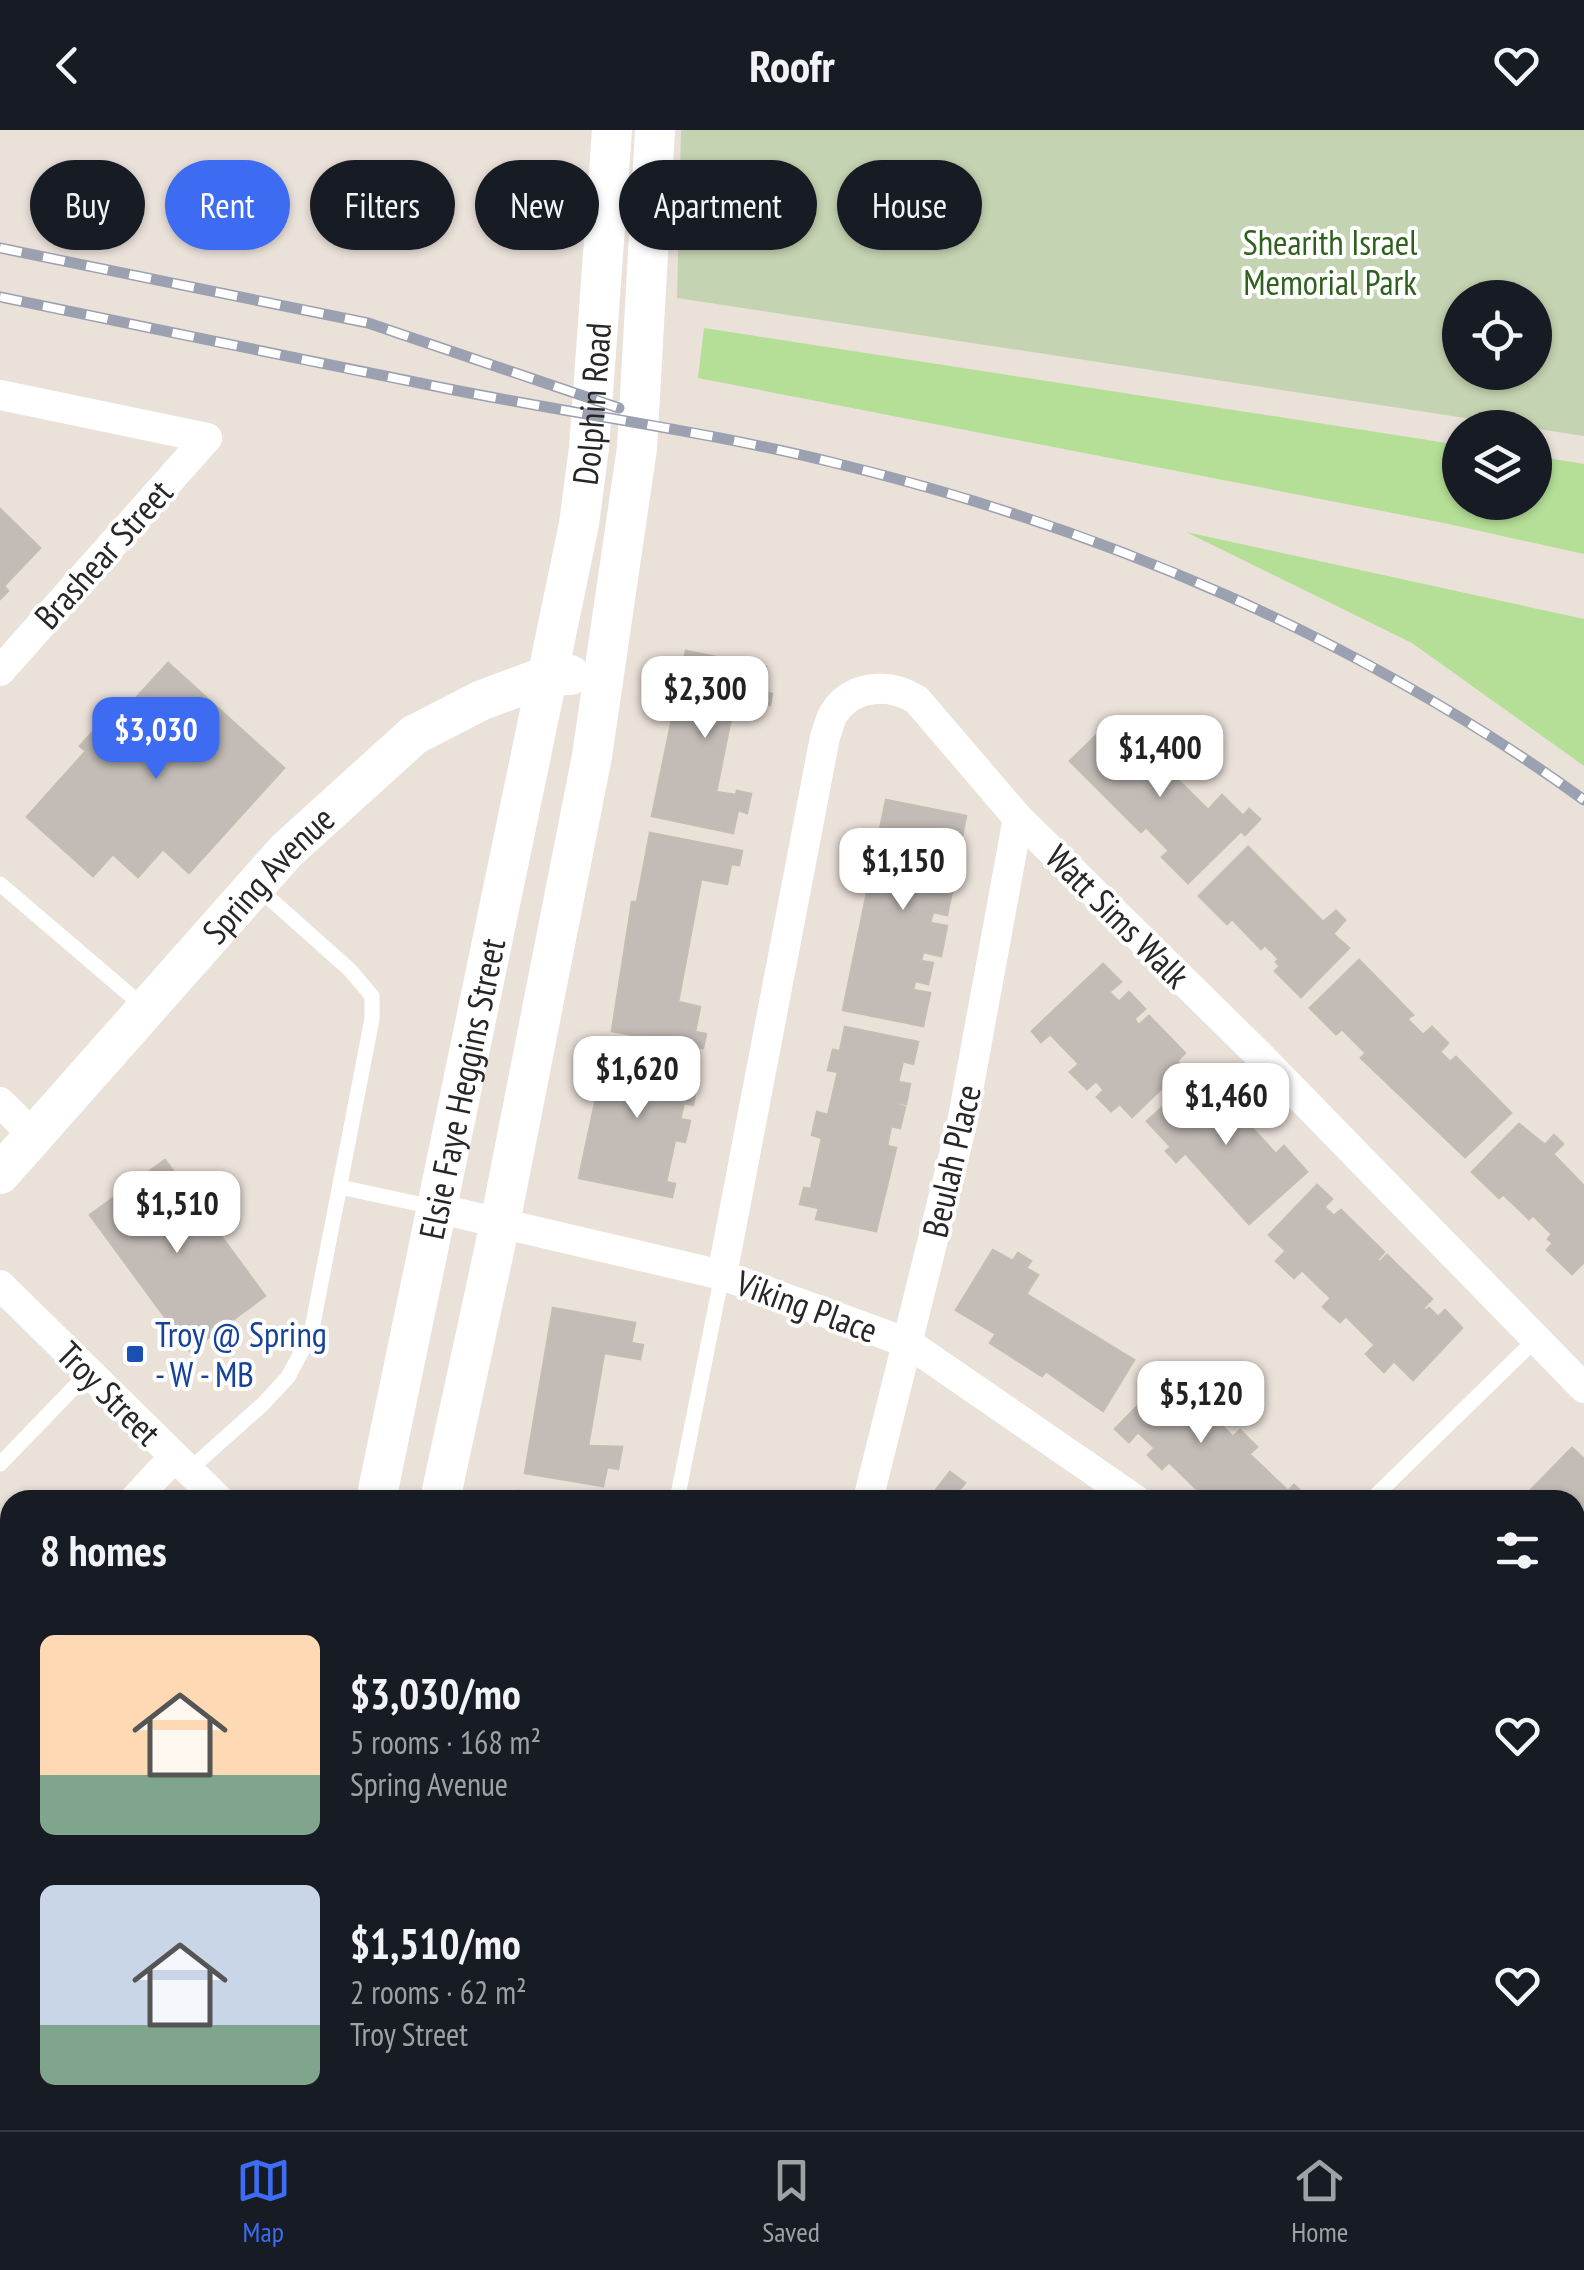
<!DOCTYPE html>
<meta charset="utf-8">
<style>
body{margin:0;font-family:"PT Sans Narrow",sans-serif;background:#20242c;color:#f1f3f6;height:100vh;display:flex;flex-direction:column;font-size:38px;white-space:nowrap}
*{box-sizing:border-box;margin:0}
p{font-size:32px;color:#9ea1a6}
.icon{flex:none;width:55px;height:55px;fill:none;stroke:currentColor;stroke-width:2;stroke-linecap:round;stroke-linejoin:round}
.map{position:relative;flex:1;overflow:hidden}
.drawer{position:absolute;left:0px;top:1360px;width:1585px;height:640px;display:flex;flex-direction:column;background:#171b24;border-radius:30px 30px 0 0;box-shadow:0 2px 8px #0004}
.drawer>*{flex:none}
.guide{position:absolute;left:30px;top:30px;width:1000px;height:90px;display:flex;gap:20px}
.controls{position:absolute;left:1442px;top:150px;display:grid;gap:20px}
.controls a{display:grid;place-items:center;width:110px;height:110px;border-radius:50%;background:#171b24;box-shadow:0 2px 8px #0004;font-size:50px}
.price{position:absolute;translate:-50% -85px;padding:0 22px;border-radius:20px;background:#fff;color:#222;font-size:32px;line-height:65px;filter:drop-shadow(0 2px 5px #0008)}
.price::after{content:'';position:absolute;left:50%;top:60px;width:30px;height:22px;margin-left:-15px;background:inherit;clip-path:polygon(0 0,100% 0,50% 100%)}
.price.active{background:#3d6cf2;color:#fff}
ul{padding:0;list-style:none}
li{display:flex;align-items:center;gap:30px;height:250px;padding:0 40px}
li span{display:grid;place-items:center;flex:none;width:280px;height:200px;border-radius:15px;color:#555}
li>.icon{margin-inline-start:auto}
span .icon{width:120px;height:120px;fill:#fffc;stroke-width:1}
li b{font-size:42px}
h2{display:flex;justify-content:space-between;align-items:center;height:120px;padding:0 40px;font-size:42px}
.tag{padding:0 35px;border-radius:45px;background:#171b24;box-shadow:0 2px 8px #0004;font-size:35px;line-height:90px}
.tag.active{background:#3d6cf2;color:#fff}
header{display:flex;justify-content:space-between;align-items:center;height:130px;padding:0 40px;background:#171b24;font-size:45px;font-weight:800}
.menu{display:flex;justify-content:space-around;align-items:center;height:140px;border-top:2px solid #363941;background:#171b24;font-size:28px;color:#9ea1a6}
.menu a{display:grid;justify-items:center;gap:5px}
.menu .active{color:#3d6cf2}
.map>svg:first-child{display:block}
.green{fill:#b5df97}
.cemetery{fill:#c4d3b1;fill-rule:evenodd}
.building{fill:#c2bbb6;stroke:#c4bdb3;stroke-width:2.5}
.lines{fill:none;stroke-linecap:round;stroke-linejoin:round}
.lane{stroke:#fff;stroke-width:15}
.street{stroke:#fff;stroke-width:30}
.secondary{stroke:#fff;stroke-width:40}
.rail-casing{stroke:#9ca1b1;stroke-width:11}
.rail{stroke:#fff;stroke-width:8;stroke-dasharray:22;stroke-linecap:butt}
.transit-dot{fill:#1a4fb4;stroke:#fff;stroke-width:4}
.labels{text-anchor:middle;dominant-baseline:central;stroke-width:8;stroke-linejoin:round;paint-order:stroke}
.park-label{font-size:35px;fill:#2f601c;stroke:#fff}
.street-label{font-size:35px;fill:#272727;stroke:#fff}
.transit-label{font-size:35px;fill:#164399;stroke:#fff;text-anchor:start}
</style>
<header><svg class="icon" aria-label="back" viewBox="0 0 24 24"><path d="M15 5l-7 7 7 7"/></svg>Roofr<svg class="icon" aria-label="heart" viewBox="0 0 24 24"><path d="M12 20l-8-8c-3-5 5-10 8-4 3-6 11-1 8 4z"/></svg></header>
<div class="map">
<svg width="1584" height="2000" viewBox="0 0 1584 2000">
<rect width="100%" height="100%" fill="#eae1d9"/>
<g class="green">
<path d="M704,198l756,117v57h75v-46l49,8v90l-140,-31 -746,-145z"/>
<path d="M1186,402l398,87v147l-172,-123z"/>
</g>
<path class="cemetery" d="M681,0h903v306l-907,-138zM1460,168h75v74h-75z"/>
<g class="building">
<path d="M0,379l40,39 -36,38 4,5 -8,8z"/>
<path d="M686,521l80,16 -4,24 10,3 -2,11 -35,-7 -19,94 20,3 1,-4 14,3 -4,19 -9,-3 -5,23 -81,-17z"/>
<path d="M168,533l116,105 -95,105 -26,-24 -25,28 -25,-23 -20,22 -66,-59 59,-66 -6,-5 29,-32 7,6z"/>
<path d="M1115,587l93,93 14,-15 21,21 6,-7 11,10 -15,16 -4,-4 -53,52 -26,-26 7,-6 -23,-24 -5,5 -71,-71z"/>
<path d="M886,670l80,16 -6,31 -17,-3 -2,9 15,3 -4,21 -14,-3 -2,8 17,4 -6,29 -14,-3 -3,11 17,3 -6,30 -18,-4 -2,9 12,2 -5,21 -13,-3 -2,9 17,3 -7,33 -80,-16z"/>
<path d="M650,703l92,18 -3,14 -8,-1 -4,20 -26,-5 -23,123 22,5 -5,25 11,2 -3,14 -91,-17 20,-129h5z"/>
<path d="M1248,717l75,75 13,-11 9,9 -12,14 16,14 -48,49 -26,-26 5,-5 -4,-4 3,-3 -14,-14 -4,4 -29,-30 -5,5 -28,-28z"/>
<path d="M1359,830l54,55 -6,4 16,16 9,-8 16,16 -8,9 10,10 6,-5 55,56 -46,44 -104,-99 5,-5 -24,-24 -6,5 -26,-26z"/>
<path d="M1103,834l18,18 -12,10 10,10 10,-10 16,17 -11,10 5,6 10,-9 36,37 -8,8 6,7 -51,49 -12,-13 -9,7 -14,-14 7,-7 -8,-9 -9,8 -17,-17 9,-8 -29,-30 -9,8 -9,-11z"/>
<path d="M845,897l73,15 -5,22 -10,-3 -5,21 12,2 -4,20 -9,-2v3l8,2 -5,21 -9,-2 -4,20 9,2 -20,83 -60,-12 3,-11 -19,-4 4,-16 7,1 11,-51 -10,-3 5,-23 11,3 10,-43 -10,-2 5,-20 7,1z"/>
<path d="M607,917l84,16 -5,23 10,2 -3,17 -9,-2 -4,16 10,2 -5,21 -10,-2 -9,42 9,2 -3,13 -93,-19z"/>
<path d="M1209,942l21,23 -5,4 51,55 8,-8 23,26 -58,52 -64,-71 -9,9 -10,-11 5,-4 -24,-26 46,-41 3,3z"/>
<path d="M1519,994l26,21 9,-10 9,9 -10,10 31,32v76l-12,12 -25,-24 6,-7 -5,-4 4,-5 -19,-19 -4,4 -26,-25 -4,4 -27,-26z"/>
<path d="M165,1030l100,136 -75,55 -100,-136z"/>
<path d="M1317,1055l15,14 -8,8 10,9 7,-6 43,42 -7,8 3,2 7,-7 45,44 -9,9 3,3 3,-3 9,9 7,-7 17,18 -49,52 -19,-19 -10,11 -18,-18 9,-9 -29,-29 -6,6 -17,-15 8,-9 -29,-28 -8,8 -18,-17 10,-10 -17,-16z"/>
<path d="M993,1120l20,11 5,-8 13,8 -5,7 12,7 -12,19 108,66 -31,51 -57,-40 -4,5 -52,-33 6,-9 -40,-24z"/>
<path d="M553,1178l82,15 -4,20 12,2 -3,14 -36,-6 -16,93 34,1 -4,22 -11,-2 -4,19 -78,-13z"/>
<path d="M1169,1244l18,17 8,-8 16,16 -8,8 30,30 7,-7 17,17 -8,7 39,37 6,-6 12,11 -4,4h-106l6,-6 -33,-32 -7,7 -14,-14 7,-7 -17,-16 -9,10 -14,-13z"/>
<path d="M1572,1318l12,11v117l-9,-8 4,-11 -4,-4v-53h-41l-7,-6z"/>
<path d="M950,1342l15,11 -6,7 13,10h-44z"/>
<path d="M519,1361l52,9h-53z"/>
<path d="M10,1608v106l-10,1v-106z"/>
<path d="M1575,1667l9,10v99l-5,4 -4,-4z"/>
<path d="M1152,1990h95l-10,10h-95z"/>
<path d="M1362,1990h84l3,1 -3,9h-87z"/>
</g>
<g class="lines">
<g class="lane">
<path d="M0,754l144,123"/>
<path d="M340,1057l93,20"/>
<path d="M0,1334l89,-92"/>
<path d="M189,1340l74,-66 25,-27 23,-43 61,-315v-23l-22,-26 -92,-82"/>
<path d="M677,1370l45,-225"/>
<path d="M1371,1370l164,-160"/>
</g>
<g class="street">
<path d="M0,265l207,43"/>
<path d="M0,541l207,-233"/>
<path d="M0,972l35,35"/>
<path d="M436,1078l286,67 186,68 228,157"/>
<path d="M722,1145l103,-538c3,-8 5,-18 9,-24 19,-29 57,-30 83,-13l101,118 241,237 325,333"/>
<path d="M0,1155l219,215"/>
<path d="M134,1370l40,-43"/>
<path d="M868,1370l94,-377 56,-305"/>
<path d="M0,1491l10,-7"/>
<path d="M1575,1833l9,9"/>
<path d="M261,2000l94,-7"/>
<path d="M1018,2000l10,-10"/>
<path d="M1305,2000l6,-10"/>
</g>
<g class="secondary">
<path id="s1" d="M0,1044l286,-323 128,-116 68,-35 65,-24 23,-1"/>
<path id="s2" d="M376,1370l203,-976 10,-76 23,-318"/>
<path d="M440,1370l60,-277 92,-467 45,-308 18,-318"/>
<path d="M355,1990v10"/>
<path d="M422,1990l1,10"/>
</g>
<g class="rail-casing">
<g id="rail">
<path d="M0,118l368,75 251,85"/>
<path d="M0,167c151,31 303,63 454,93 127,25 256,42 381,73 268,65 525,175 749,337"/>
</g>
</g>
<use href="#rail" class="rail"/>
</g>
<rect class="transit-dot" x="125" y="1214" width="20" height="20" rx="5"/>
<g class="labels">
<g class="park-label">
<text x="1330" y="112">Shearith Israel<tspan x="1330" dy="40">Memorial Park</tspan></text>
</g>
<g class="street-label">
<text stroke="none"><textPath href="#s2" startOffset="1118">Dolphin Road</textPath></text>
<text transform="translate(103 424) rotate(-48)">Brashear Street</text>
<text stroke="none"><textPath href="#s1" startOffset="402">Spring Avenue</textPath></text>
<text transform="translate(1118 786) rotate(45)">Watt Sims Walk</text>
<text stroke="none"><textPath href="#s2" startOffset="420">Elsie Faye Heggins Street</textPath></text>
<text transform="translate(951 1031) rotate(-77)">Beulah Place</text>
<text transform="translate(807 1176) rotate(20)">Viking Place</text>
<text transform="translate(109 1263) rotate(45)">Troy Street</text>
</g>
<g class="transit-label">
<text x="155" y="1204">Troy @ Spring<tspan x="155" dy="40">- W - MB</tspan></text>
</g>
</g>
</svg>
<div class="controls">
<a><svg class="icon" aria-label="locate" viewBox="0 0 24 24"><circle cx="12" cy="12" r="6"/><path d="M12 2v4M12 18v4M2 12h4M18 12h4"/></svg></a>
<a><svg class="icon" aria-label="layers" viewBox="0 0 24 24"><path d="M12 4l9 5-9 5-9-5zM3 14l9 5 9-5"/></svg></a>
</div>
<b class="price" style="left:705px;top:611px">$2,300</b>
<b class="price active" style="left:156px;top:652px">$3,030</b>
<b class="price" style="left:1160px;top:670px">$1,400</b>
<b class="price" style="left:903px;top:783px">$1,150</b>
<b class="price" style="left:637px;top:991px">$1,620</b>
<b class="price" style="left:1226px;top:1018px">$1,460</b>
<b class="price" style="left:177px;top:1126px">$1,510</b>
<b class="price" style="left:1201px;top:1316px">$5,120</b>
<div class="guide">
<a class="tag">Buy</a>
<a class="tag active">Rent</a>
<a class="tag">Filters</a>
<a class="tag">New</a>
<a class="tag">Apartment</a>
<a class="tag">House</a>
</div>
<section class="drawer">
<h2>8 homes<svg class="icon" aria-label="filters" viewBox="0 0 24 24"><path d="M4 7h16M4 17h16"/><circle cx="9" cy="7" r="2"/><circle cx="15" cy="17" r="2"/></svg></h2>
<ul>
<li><span style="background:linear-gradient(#ffd9b3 70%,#7fa58c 0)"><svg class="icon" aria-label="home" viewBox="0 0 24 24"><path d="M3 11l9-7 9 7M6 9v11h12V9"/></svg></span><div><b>$3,030/mo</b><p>5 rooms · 168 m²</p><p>Spring Avenue</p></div><svg class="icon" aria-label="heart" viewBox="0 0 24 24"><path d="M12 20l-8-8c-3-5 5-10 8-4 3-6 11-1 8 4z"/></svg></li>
<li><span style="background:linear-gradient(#c9d6e8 70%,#7fa58c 0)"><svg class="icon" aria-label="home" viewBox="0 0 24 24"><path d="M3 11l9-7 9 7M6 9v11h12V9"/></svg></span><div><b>$1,510/mo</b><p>2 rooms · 62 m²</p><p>Troy Street</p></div><svg class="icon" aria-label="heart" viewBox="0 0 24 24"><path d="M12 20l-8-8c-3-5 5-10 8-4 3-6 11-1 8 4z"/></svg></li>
</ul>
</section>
</div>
<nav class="menu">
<a class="active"><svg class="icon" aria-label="map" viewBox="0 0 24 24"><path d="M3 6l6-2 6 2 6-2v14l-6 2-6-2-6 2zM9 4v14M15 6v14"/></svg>Map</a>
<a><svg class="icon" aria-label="saved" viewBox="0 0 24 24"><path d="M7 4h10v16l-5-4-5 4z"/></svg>Saved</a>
<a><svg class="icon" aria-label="home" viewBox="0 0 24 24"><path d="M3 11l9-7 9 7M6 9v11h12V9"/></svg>Home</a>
</nav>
